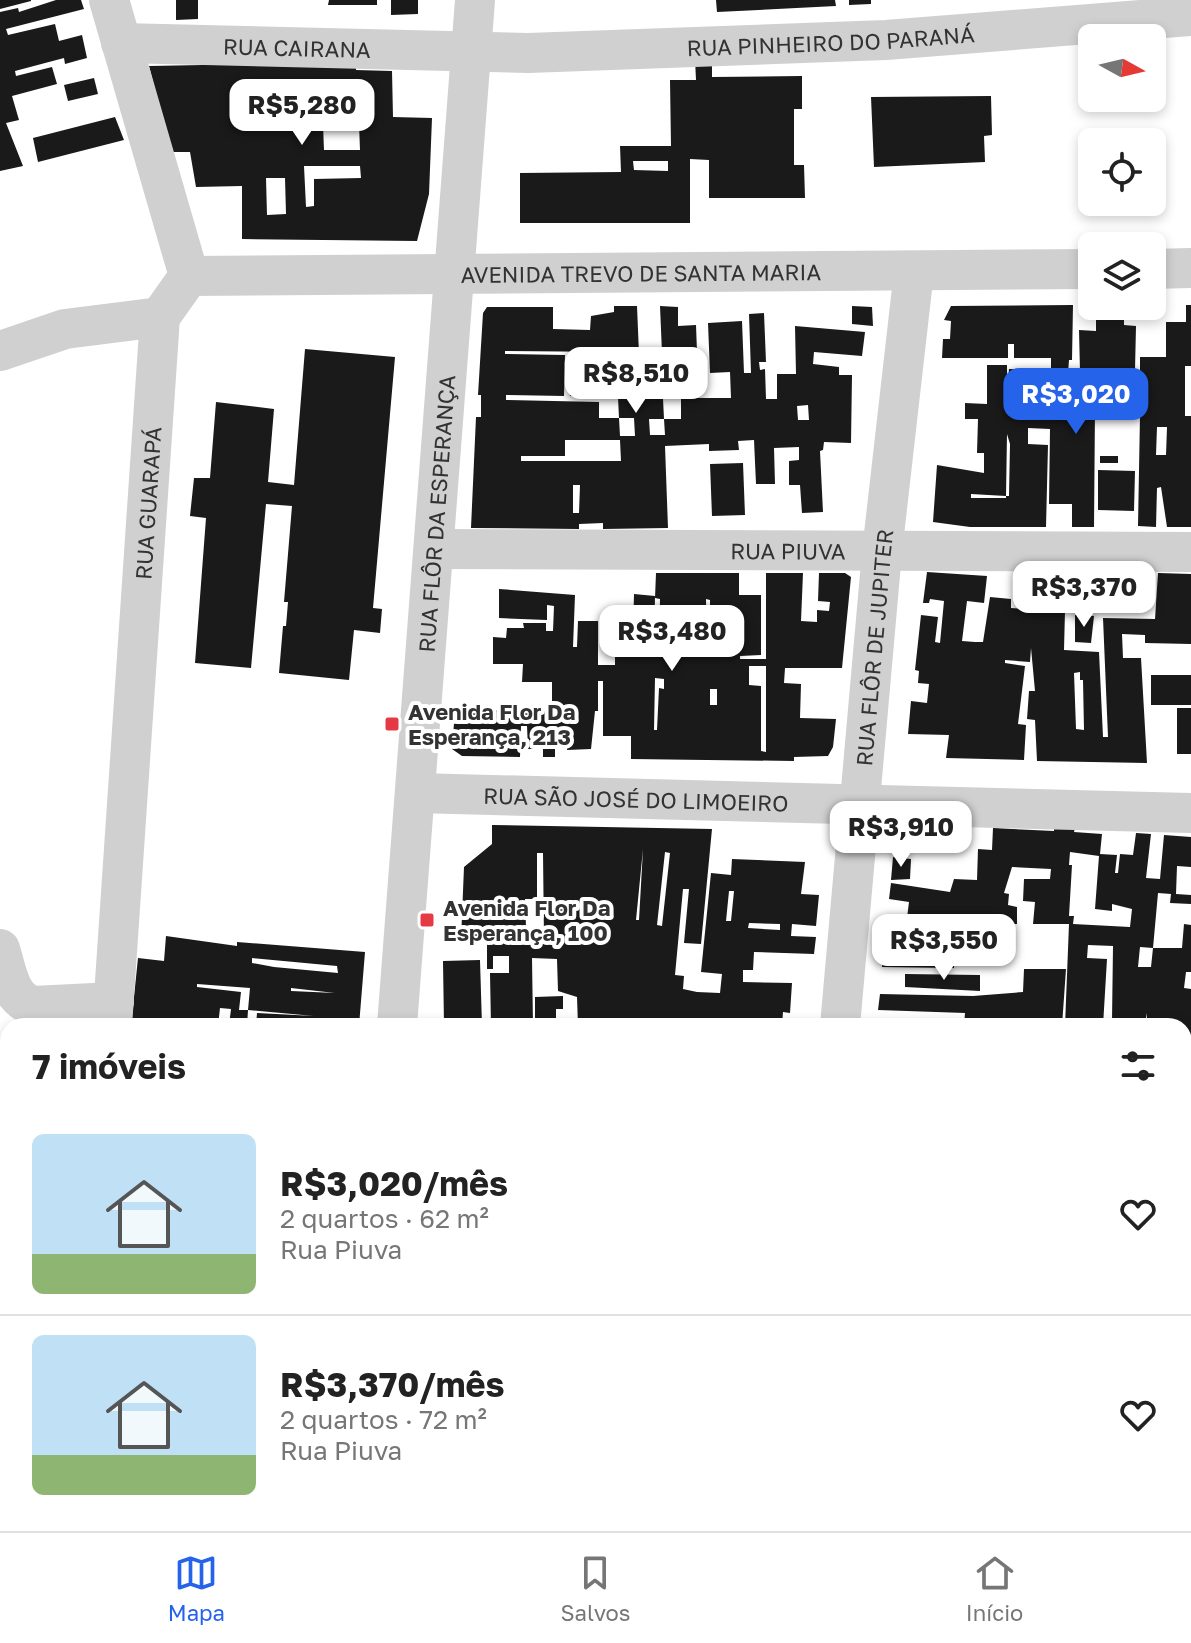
<!DOCTYPE html>
<html lang="pt">
<meta charset="utf-8">
<style>
body{margin:0;font-family:"Golos Text",sans-serif;background:#f2f2f2;color:#222;height:100vh;display:flex;flex-direction:column;font-size:30px;white-space:nowrap}
*{box-sizing:border-box;margin:0}
p{font-size:26px;color:#767676}
.icon{flex:none;width:44px;height:44px;fill:none;stroke:currentColor;stroke-width:2;stroke-linecap:round;stroke-linejoin:round}
.map{position:relative;flex:1;overflow:hidden}
.details{position:absolute;left:0px;top:1018px;width:1192px;height:514px;display:flex;flex-direction:column;background:#fff;border-radius:24px 24px 0 0;box-shadow:0 4px 12px #0003}
.details>*{flex:none}
.needle{width:52px;rotate:98deg}
.tools{position:absolute;left:1078px;top:24px;display:grid;gap:16px}
.tools a{display:grid;place-items:center;width:88px;height:88px;border-radius:12px;background:#fff;box-shadow:0 4px 12px #0003;font-size:40px}
.price{position:absolute;translate:-50% -68px;padding:0 18px;border-radius:16px;background:#fff;color:#222;font-size:26px;line-height:52px;filter:drop-shadow(0 2px 4px #0008)}
.price::after{content:'';position:absolute;left:50%;top:48px;width:24px;height:18px;margin-left:-12px;background:inherit;clip-path:polygon(0 0,100% 0,50% 100%)}
.price.selected{background:#2563eb;color:#fff}
ul{padding:0;list-style:none}
li{display:flex;align-items:center;gap:24px;height:200px;padding:0 32px}
li+li{border-top:2px solid #e0e0e0}
li span{display:grid;place-items:center;flex:none;width:224px;height:160px;border-radius:12px;color:#555}
li>.icon{margin-inline-start:auto}
span .icon{width:96px;height:96px;fill:#fffc;stroke-width:1}
li b{font-size:34px}
h2{display:flex;justify-content:space-between;align-items:center;height:96px;padding:0 32px;font-size:34px}
.menu{display:flex;justify-content:space-around;align-items:center;height:112px;border-top:2px solid #e0e0e0;background:#fff;font-size:22px;color:#767676}
.menu a{display:grid;justify-items:center;gap:4px}
.menu .selected{color:#2563eb}
.map>svg:first-child{display:block}
.building{fill:#1a1a1a;fill-rule:evenodd}
.lines{fill:none;stroke-linecap:round;stroke-linejoin:round}
.minor{stroke:#d0d0d0;stroke-width:40}
.poi-dot{fill:#e63946;stroke:#fff;stroke-width:3}
.labels{text-anchor:middle;dominant-baseline:central;stroke-width:8;stroke-linejoin:round;paint-order:stroke}
.street-label{font-size:22px;fill:#333;stroke:#fff}
.poi-label{font-size:22px;font-weight:bold;fill:#333;stroke:#fff;text-anchor:start}
</style>
<div class="map">
<svg width="1191" height="1531" viewBox="0 0 1191 1531">
<rect width="100%" height="100%" fill="#fff"/>
<g class="building">
<path d="M0,0h31v1l-31,8z"/>
<path d="M56,0h25l3,9 -78,20 2,6 47,-11 4,17 23,-6 5,23 -22,6 -1,-6 -49,13 1,5 36,-9 5,17 -45,12 7,24 -13,3 17,43 -23,5v-159l18,-4 1,4z"/>
<path d="M176,0h22v19l-22,1z"/>
<path d="M329,0h48v5h-49z"/>
<path d="M391,0h27v14l-27,1z"/>
<path d="M716,0h119l1,6 -119,6z"/>
<path d="M849,0h22v4l-22,1z"/>
<path d="M712,58v19l90,-1v33h-8v56h10l1,33h-96v-38l-19,-1v64h-170v-50l101,-1 -1,-26h51l-1,-66h26l-1,-21zM633,161h35v10l-34,-1z"/>
<path d="M356,62v8l36,1 1,46 39,1 -3,76 -12,47 -175,-2v-53l-46,1 -6,-35h-19l-22,-86zM359,124l1,26h-36l-1,-25zM304,166h56l1,12 -47,1v27l-8,1zM266,178h19l1,36 -19,1z"/>
<path d="M94,78l4,16 -30,7 -4,-16z"/>
<path d="M991,96l1,39 -8,1 1,26 -111,5 -3,-70z"/>
<path d="M115,117l9,23 -86,22 -5,-24z"/>
<path d="M1073,305l-1,55h-3l-1,13 -17,-2v-13h-37v-14h-6v14h-66l1,-19h7l1,-18 -7,-1 7,-14z"/>
<path d="M1186,305h5v61h-6v50h6v111h-24l-6,-40 -4,1 -1,39 -18,-1 2,-111h-28l-1,-8h-16l-1,120h-22v-23h-23l1,-75 -22,-1v16l20,1 -2,82h-76l-37,-5 4,-57 47,8v-20h-7l1,-34h-13v-16l22,1v-39h20v47l2,-43 38,1 3,45v-29l17,1v7h16l3,-4 1,-18h-7l-1,-42 17,1v-16h28v10l12,1 -1,44 5,1v-14h26v-35h20zM1157,427h10l-1,28h-10zM1007,434l3,10 -1,52h-3zM971,494l35,2v2h-35z"/>
<path d="M614,306h23l2,48 23,-1 -2,-47 18,1v19l18,-1 2,54 -36,-1 2,41h-15l1,16h15l-1,-16h17v-21h50l-1,-26 -20,1 -2,-50 34,-2 2,52h7l-2,-59 15,-1 2,49h-7l1,8 5,-1 1,30h11v-25h19l-1,-48 70,6 -3,24 -48,-4 -1,12 26,3v8h13l-1,68 -27,-1 -1,8 -3,1 3,61 -21,1 -2,-28h-11v-24l10,-1v-13l-25,1 1,36h-19l-2,-44 -16,1 1,9 -30,1v-7l-44,2 3,82 -65,1v-6l-24,1v5l-108,-1 5,-111h5v-22h-3l5,-82 4,-6h66v22l37,1 1,-14 23,-4zM505,351l111,1 2,28 -49,1 1,15 48,1 1,21h15l1,18h-15l-1,-18h-20v-16l-93,-2v-5l58,1 1,-41 -60,-1zM635,364h5l1,40 -4,-1zM808,405l1,15h-11l-1,-14zM565,440h55l1,21h-100v-5h44zM573,485h7l-1,28h-6z"/>
<path d="M852,306l20,1 1,19 -21,-2z"/>
<path d="M305,349l90,8 -22,251 9,1 -2,24 -26,-3 -5,50 -70,-7 4,-47h3l2,-24h-4l8,-96 -26,-2 -15,164 -56,-5 11,-145 -16,-2 4,-38h16l6,-76 58,7 -6,73 26,3z"/>
<rect x="1100" y="456" width="18" height="7"/>
<path d="M743,463l2,52 -33,1 -2,-52z"/>
<path d="M1098,470l37,1 -1,40 -36,-1z"/>
<path d="M927,572l60,4 -3,27 -17,-2 -5,40 13,1h8l7,-45 21,2v9l17,1 3,-37h68l-2,40 -32,-1 -1,39 35,2 4,85h5l-5,-119 52,1 3,-46 33,1v70l-46,-1v-8l-23,-1 1,24h18l6,105 -110,-2 -2,-41 -8,-1 2,-28h6l-4,-43 -1,14 -25,-2v3l20,3 -7,58 8,1 -2,35 -78,-2 3,-23 -41,-1 3,-33 16,2 2,-19 -11,-1 1,-12 -4,-1 6,-55 17,2 -3,25 5,1 4,-42 -14,-2 -1,4h-6zM1080,672v8h3l1,50 -8,-1 -2,-56z"/>
<path d="M656,573h83v22h22v60l-21,1v3h26v-86h37l-2,48 16,1v-12l12,1 1,-9 -12,-1 1,-28h26l6,4 -9,91h-57l-1,15 17,1 -1,34 36,1 -3,28 -5,9 -34,1v4l-163,-2v-23h-28v-55h-5v30h-3l-4,38 -24,1v-6h-12v13h-12v-8h-15l-1,-23h-6l-1,31 -58,-1 -10,-7 3,-39 97,1v-29h-30l1,-18h-30v-27l13,1 1,-10h17l-1,-5h23v8h7l1,-25 -7,-1v15l-48,-2v-29l76,6 -2,52h4l1,-26h20v44h17v-22l10,1v-12h8l1,-38 21,2 -1,53h5l1,-50 -5,-1zM706,599l4,1v54h-3zM749,666h17v86l-5,-1v-65l-12,-1zM655,678l9,1v10l-5,-1 -2,42h-3zM710,689h7v16h-7z"/>
<path d="M1075,615l19,1 -3,27 -16,-1z"/>
<rect x="1151" y="675" width="40" height="30"/>
<rect x="1177" y="708" width="14" height="46"/>
<path d="M492,825l220,4 -11,115 -17,-1 5,-54h-6l-8,86 9,1 -1,13 14,3 23,1 2,-19 -21,-2 10,-99 20,2 1,-16 73,3 -4,32 18,1 -3,31 -24,-2 -1,12 25,1 -2,17 -60,-2 -1,18h-10v12l49,1 -2,30 -7,-1 -1,14h-204l-1,-29 -19,-6 -1,-32 -25,-1 1,68h-42l-1,-53h19v-17h-16v13h-6v-29h-26l3,-73 28,-23zM643,849l-4,71h-3zM665,852l5,1 -8,73 -5,-1zM537,853h6l1,87h-45v-8h22v-5h5l-1,-28h12zM729,891h5l-3,30h-5zM749,923l31,1v6l-32,-2z"/>
<path d="M993,828l61,3v-3h21l-1,4 28,2 -2,20 17,1 -2,18h3l2,-19 13,1 3,-22 15,1 -5,44 14,1 4,-44 27,2v30l-14,-1 -1,28 15,1v9l-21,-1 1,-9 -13,-1 -5,55 -13,-1 -2,20h13l2,-19h29l2,-24 7,1v47h-5l-2,16 7,1v63l-6,-1 1,-25 -39,-1v-12l-2,11 -33,-3 1,-75 -25,-1 -1,13 20,1 -4,67h-38l4,-102h-36l2,-22 -12,-1 1,-22h26l1,-10 -39,-2 -8,26 5,1 -1,11 9,2v17h-37l-1,36h-25v8l-72,-1 5,-44h60l-40,-5 2,-16 -20,-3 2,-16 59,9 4,-13 23,1 1,-31 14,1zM1070,852l29,4 -4,53 17,2v-7l20,5 -2,18 -57,-3 1,-8h-5l3,-51h-3z"/>
<path d="M893,857l18,2 -1,20 -19,1z"/>
<path d="M166,936l71,10v-4l128,10 -6,74h-103l1,-13 57,3 -66,-6 2,-22 -53,-4v3l44,5 -2,18h9l-1,16h-18l2,-17 -11,-1 -2,18h-87l7,-68 26,3zM252,958l85,8 1,7 -64,-6 -22,-4zM291,988l44,5 -44,-2z"/>
<path d="M480,960l2,66h-38l-1,-65z"/>
<path d="M1024,969h42l-4,57h-98l1,-13 -87,-3 2,-16 93,2 50,-4z"/>
<path d="M905,974l75,1v16l-75,-4z"/>
<path d="M563,996v13h-7v17h-21v-29z"/>
<rect x="1184" y="1153" width="7" height="41"/>
<path d="M1,1178l7,36 -8,1v-37z"/>
<path d="M1191,1198v25h-7v-24z"/>
<path d="M0,1226l8,28 -8,4z"/>
<path d="M3,1262l5,38 -8,2v-39z"/>
<path d="M0,1303l5,15h3v25l-8,3z"/>
<path d="M8,1351v30h-1l-7,-28z"/>
<path d="M1184,1433l7,1v43l-7,-1z"/>
<path d="M50,1524h39l3,7h-38z"/>
<path d="M195,1524h24v7h-23z"/>
<rect x="222" y="1524" width="16" height="7"/>
<rect x="244" y="1524" width="61" height="7"/>
<path d="M491,1524h79v7h-58l-4,-3v3h-22z"/>
<path d="M575,1524h16v7h-17z"/>
<rect x="597" y="1524" width="81" height="7"/>
<path d="M687,1524h69l-1,7h-60l-9,-1z"/>
<path d="M832,1524h107l-1,7h-106z"/>
<path d="M955,1524h15l-1,7h-14z"/>
<path d="M987,1524h98v7h-99z"/>
</g>
<g class="lines">
<g class="minor">
<path d="M109,0l80,276"/>
<path id="s1" d="M121,43l407,10 358,-13 305,-24"/>
<path d="M1152,269l39,-1"/>
<path id="s2" d="M189,276l903,-7"/>
<path d="M0,351l65,-22 95,-12"/>
<path id="s3" d="M434,549l757,3"/>
<path id="s4" d="M416,793l775,20"/>
<path d="M0,949c7,22 9,49 33,57l81,-4"/>
<path id="s5" d="M112,1026l48,-709 29,-41"/>
<path id="s6" d="M397,1026l78,-1026"/>
<path id="s7" d="M840,1026l42,-474 32,-281"/>
<path d="M1184,1087h7"/>
<path d="M1184,1330h7"/>
<path d="M0,1445l8,22"/>
<path d="M29,1524l3,7"/>
<path d="M160,1524l3,7"/>
<path d="M354,1524v7"/>
<path d="M788,1531v-7"/>
</g>
</g>
<g class="poi-dot">
<rect x="384" y="716" width="16" height="16" rx="4"/>
<rect x="419" y="912" width="16" height="16" rx="4"/>
</g>
<g class="labels">
<g class="street-label">
<text stroke="none"><textPath href="#s1" startOffset="710">RUA PINHEIRO DO PARANÁ</textPath></text>
<text stroke="none"><textPath href="#s1" startOffset="176">RUA CAIRANA</textPath></text>
<text stroke="none"><textPath href="#s2" startOffset="452">AVENIDA TREVO DE SANTA MARIA</textPath></text>
<text stroke="none"><textPath href="#s5" startOffset="524">RUA GUARAPÁ</textPath></text>
<text stroke="none"><textPath href="#s6" startOffset="514">RUA FLÔR DA ESPERANÇA</textPath></text>
<text stroke="none"><textPath href="#s3" startOffset="354">RUA PIUVA</textPath></text>
<text stroke="none"><textPath href="#s7" startOffset="380">RUA FLÔR DE JUPITER</textPath></text>
<text stroke="none"><textPath href="#s4" startOffset="220">RUA SÃO JOSÉ DO LIMOEIRO</textPath></text>
</g>
<g class="poi-label">
<text x="408" y="711">Avenida Flor Da<tspan x="408" dy="25">Esperança, 213</tspan></text>
<text x="443" y="907">Avenida Flor Da<tspan x="443" dy="25">Esperança, 100</tspan></text>
</g>
</g>
</svg>
<div class="tools">
<a><svg class="needle" viewBox="-14 -14 28 28"><path d="M0-13l5 13h-10z" fill="#e53935"/><path d="M0 13l5-13h-10z" fill="#767676"/></svg></a>
<a><svg class="icon" aria-label="locate" viewBox="0 0 24 24"><circle cx="12" cy="12" r="6"/><path d="M12 2v4M12 18v4M2 12h4M18 12h4"/></svg></a>
<a><svg class="icon" aria-label="layers" viewBox="0 0 24 24"><path d="M12 4l9 5-9 5-9-5zM3 14l9 5 9-5"/></svg></a>
</div>
<b class="price" style="left:302px;top:147px">R$5,280</b>
<b class="price" style="left:636px;top:415px">R$8,510</b>
<b class="price selected" style="left:1076px;top:436px">R$3,020</b>
<b class="price" style="left:1084px;top:629px">R$3,370</b>
<b class="price" style="left:672px;top:673px">R$3,480</b>
<b class="price" style="left:901px;top:869px">R$3,910</b>
<b class="price" style="left:944px;top:982px">R$3,550</b>
<section class="details">
<h2>7 imóveis<svg class="icon" aria-label="filters" viewBox="0 0 24 24"><path d="M4 7h16M4 17h16"/><circle cx="9" cy="7" r="2"/><circle cx="15" cy="17" r="2"/></svg></h2>
<ul>
<li><span style="background:linear-gradient(#bfe0f5 75%,#8fb573 0)"><svg class="icon" aria-label="home" viewBox="0 0 24 24"><path d="M3 11l9-7 9 7M6 9v11h12V9"/></svg></span><div><b>R$3,020/mês</b><p>2 quartos · 62 m²</p><p>Rua Piuva</p></div><svg class="icon" aria-label="heart" viewBox="0 0 24 24"><path d="M12 20l-8-8c-3-5 5-10 8-4 3-6 11-1 8 4z"/></svg></li>
<li><span style="background:linear-gradient(#bfe0f5 75%,#8fb573 0)"><svg class="icon" aria-label="home" viewBox="0 0 24 24"><path d="M3 11l9-7 9 7M6 9v11h12V9"/></svg></span><div><b>R$3,370/mês</b><p>2 quartos · 72 m²</p><p>Rua Piuva</p></div><svg class="icon" aria-label="heart" viewBox="0 0 24 24"><path d="M12 20l-8-8c-3-5 5-10 8-4 3-6 11-1 8 4z"/></svg></li>
</ul>
</section>
</div>
<nav class="menu">
<a class="selected"><svg class="icon" aria-label="map" viewBox="0 0 24 24"><path d="M3 6l6-2 6 2 6-2v14l-6 2-6-2-6 2zM9 4v14M15 6v14"/></svg>Mapa</a>
<a><svg class="icon" aria-label="saved" viewBox="0 0 24 24"><path d="M7 4h10v16l-5-4-5 4z"/></svg>Salvos</a>
<a><svg class="icon" aria-label="home" viewBox="0 0 24 24"><path d="M3 11l9-7 9 7M6 9v11h12V9"/></svg>Início</a>
</nav>
